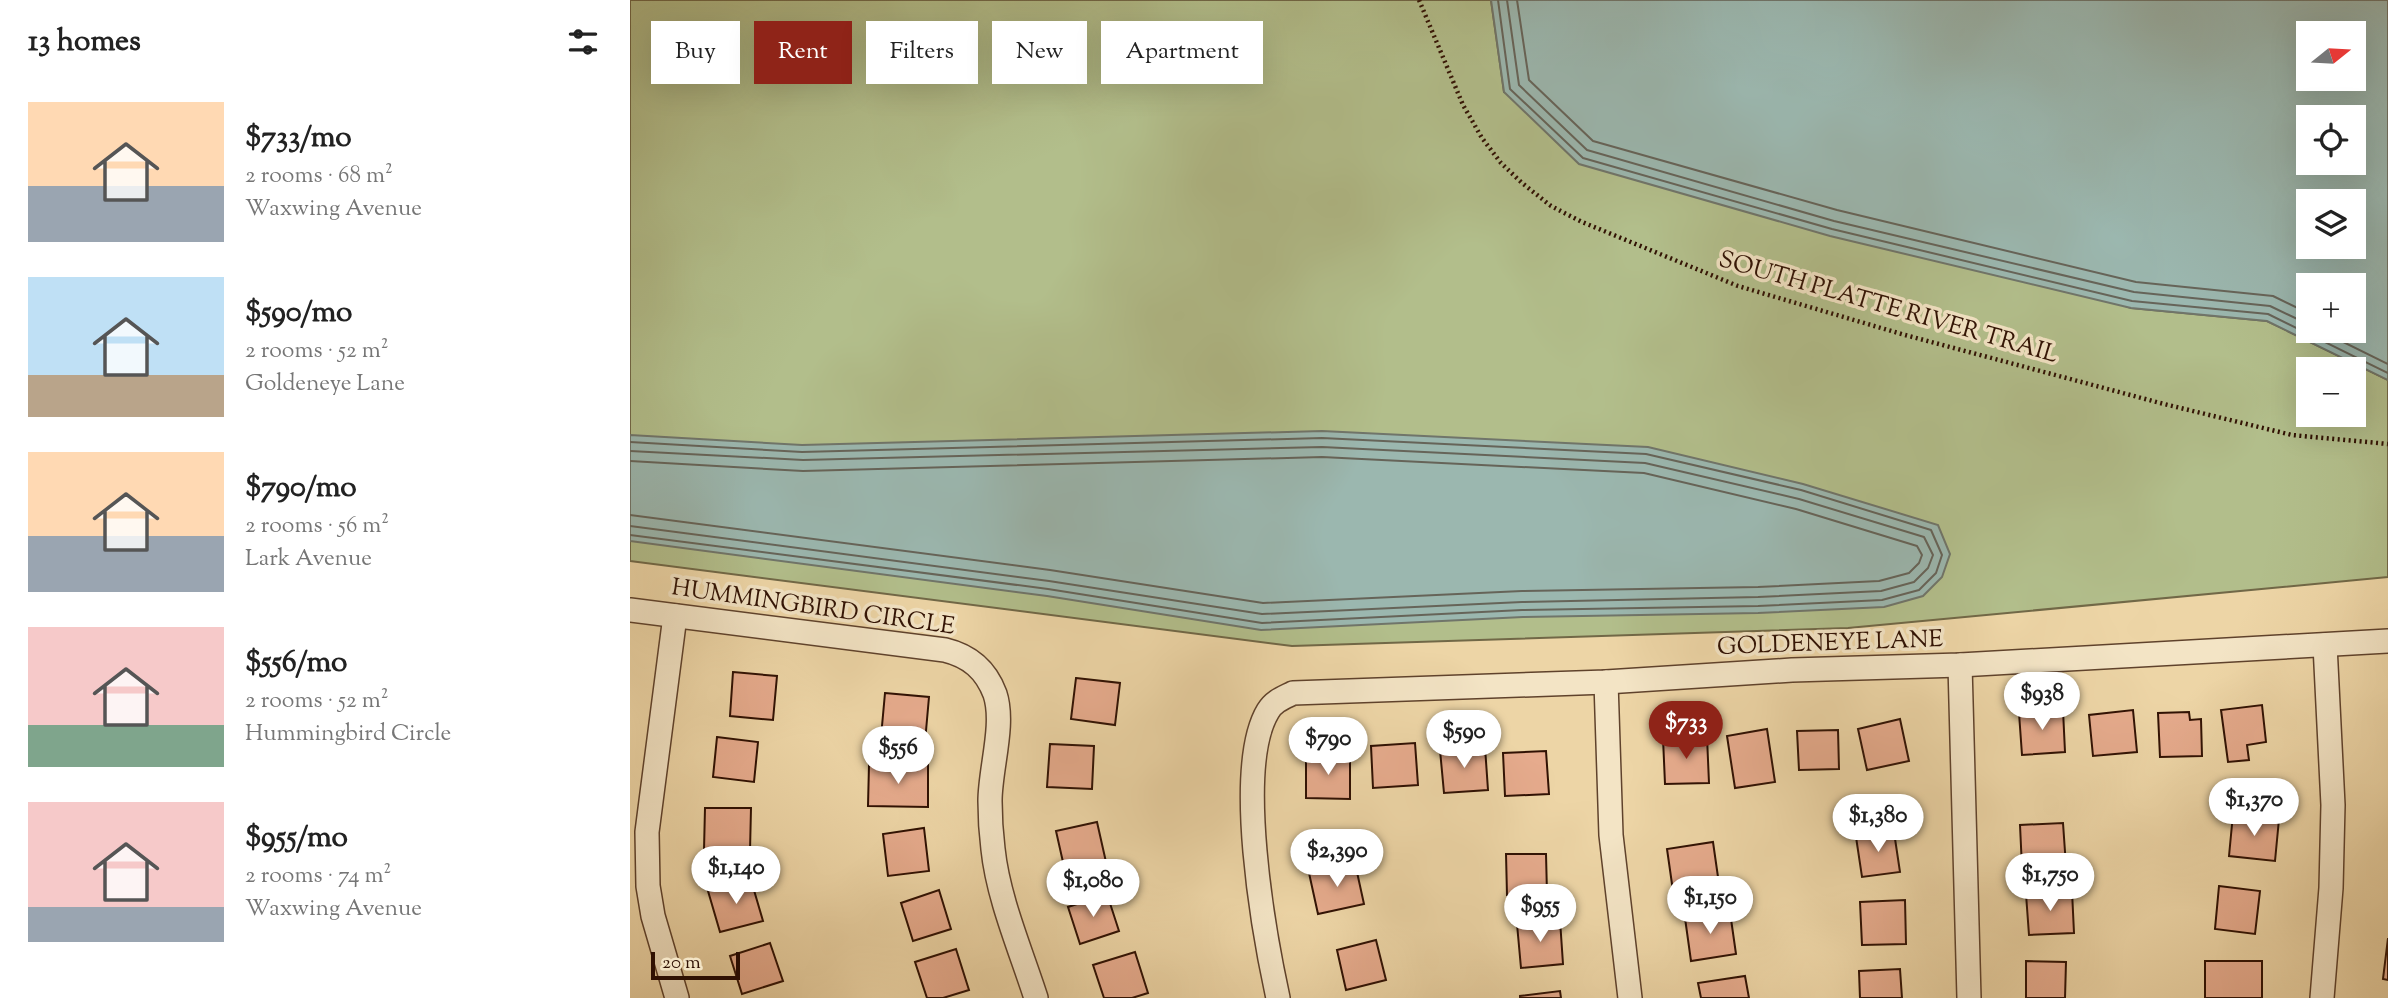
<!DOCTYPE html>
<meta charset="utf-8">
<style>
body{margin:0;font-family:"Sorts Mill Goudy",serif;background:#f6f6f6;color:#222;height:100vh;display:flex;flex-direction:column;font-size:26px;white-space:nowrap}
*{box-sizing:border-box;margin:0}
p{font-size:23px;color:#767676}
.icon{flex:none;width:38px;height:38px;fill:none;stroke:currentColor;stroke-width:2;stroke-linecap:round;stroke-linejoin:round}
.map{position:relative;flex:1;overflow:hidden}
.details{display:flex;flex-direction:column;background:#fff;width:630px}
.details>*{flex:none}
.banner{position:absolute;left:21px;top:21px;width:665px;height:63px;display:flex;gap:14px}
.needle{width:46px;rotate:72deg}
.tools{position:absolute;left:1666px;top:21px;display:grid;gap:14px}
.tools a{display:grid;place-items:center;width:70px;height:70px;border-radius:0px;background:#fff;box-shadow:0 7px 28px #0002;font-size:35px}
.scale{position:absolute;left:21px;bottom:18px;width:89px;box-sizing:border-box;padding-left:7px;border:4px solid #301103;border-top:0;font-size:19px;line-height:24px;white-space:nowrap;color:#301103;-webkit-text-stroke:5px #f3e4c5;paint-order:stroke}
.price{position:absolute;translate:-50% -60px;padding:0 16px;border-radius:24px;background:#fff;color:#222;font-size:23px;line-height:46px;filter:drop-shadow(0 2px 4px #0008)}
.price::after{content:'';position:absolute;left:50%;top:42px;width:21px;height:16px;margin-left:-10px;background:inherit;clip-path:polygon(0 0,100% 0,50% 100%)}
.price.active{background:#8f2418;color:#fff}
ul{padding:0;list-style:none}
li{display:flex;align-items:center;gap:21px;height:175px;padding:0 28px}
li span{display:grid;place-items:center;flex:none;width:196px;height:140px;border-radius:0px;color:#555}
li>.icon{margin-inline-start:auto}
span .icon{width:84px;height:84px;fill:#fffc;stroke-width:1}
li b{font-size:30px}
h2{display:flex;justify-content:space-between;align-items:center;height:84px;padding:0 28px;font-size:30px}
.tag{padding:0 24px;border-radius:0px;background:#fff;box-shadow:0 7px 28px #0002;font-size:24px;line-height:63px}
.tag.active{background:#8f2418;color:#fff}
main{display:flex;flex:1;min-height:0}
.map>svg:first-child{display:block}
.green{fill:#b2be8b;stroke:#716847;stroke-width:2;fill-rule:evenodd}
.water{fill:#9bb7af;stroke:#70756a;stroke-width:2;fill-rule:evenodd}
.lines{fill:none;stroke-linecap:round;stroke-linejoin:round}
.shore{stroke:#666459;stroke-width:2}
.building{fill:#e6ab8d;stroke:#301103;stroke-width:2}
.street-casing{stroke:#5f422c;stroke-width:26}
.path{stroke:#301103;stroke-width:4.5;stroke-dasharray:2 3.5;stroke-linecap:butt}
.street{stroke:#f3e4c5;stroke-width:23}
.labels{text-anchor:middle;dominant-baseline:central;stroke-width:7;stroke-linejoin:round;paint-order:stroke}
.street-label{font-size:24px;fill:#301103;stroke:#f3e4c5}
</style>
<main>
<section class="details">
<h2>13 homes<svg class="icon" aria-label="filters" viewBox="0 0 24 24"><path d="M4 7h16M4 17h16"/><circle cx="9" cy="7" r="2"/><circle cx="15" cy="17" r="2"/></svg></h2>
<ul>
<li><span style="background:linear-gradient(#ffd9b3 60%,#9aa5b1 0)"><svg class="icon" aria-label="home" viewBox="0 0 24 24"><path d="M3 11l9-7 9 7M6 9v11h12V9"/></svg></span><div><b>$733/mo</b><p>2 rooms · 68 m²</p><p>Waxwing Avenue</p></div></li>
<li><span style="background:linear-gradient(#bfe0f5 70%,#b9a48a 0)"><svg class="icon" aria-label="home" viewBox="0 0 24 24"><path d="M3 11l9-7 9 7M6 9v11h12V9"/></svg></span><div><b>$590/mo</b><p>2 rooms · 52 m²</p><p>Goldeneye Lane</p></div></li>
<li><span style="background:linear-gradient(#ffd9b3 60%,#9aa5b1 0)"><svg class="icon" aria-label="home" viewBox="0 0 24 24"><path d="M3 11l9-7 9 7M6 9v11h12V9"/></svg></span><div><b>$790/mo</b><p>2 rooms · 56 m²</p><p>Lark Avenue</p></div></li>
<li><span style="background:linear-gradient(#f6c9c9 70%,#7fa58c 0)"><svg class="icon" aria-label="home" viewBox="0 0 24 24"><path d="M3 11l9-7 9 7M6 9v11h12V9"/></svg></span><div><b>$556/mo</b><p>2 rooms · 52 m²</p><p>Hummingbird Circle</p></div></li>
<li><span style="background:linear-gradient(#f6c9c9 75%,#9aa5b1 0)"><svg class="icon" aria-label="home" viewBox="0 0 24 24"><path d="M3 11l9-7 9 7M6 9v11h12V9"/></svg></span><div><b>$955/mo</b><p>2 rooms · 74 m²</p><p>Waxwing Avenue</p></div></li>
</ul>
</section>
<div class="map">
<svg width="1758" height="998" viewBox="0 0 1758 998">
<rect width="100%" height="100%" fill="#edd5a6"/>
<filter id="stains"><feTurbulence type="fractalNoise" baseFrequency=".00286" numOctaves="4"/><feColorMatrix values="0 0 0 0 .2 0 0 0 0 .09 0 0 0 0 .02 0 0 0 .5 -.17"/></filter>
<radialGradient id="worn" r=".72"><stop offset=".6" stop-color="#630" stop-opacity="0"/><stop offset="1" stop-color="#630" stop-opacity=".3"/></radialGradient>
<path class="green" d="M0,0h861l13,92 627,216 136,13 121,59v197l-540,51 -556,18 -662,-85zM1678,369h46v46h-46z"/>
<g class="water">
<path d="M861,0h897v380l-121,-59 -136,-13 -301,-72 -251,-72 -75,-72zM1678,33h46v46h-46zM1678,117h46v46h-46zM1678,201h46v46h-46zM1678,285h46v46h-46z"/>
<path d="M692,431l326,16 155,37 135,41 12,29 -8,23 -19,19 -39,11 -126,6 -235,4 -262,13 -214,-34 -417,-55v-106l172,10z"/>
</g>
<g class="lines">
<g class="shore">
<path d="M868,0l12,89 73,69 249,71 300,72 136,13 120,59"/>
<path d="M877,0l12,85 68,65 247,71 300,71 136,14 38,18"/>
<path d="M887,0l12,80 64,61 244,69 299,72 137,14 35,17"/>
<path d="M1691,331l67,33"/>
<path d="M0,442l172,10 520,-14 324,16 155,36 130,40 11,25 -6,18 -17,17 -37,10 -124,6 -236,4 -260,13 -214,-34 -418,-54"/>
<path d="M0,451l173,9 519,-13 323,16 154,36 125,38 9,18 -5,13 -14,14 -33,9 -123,6 -236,5 -260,12 -213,-33 -419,-55"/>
<path d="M0,461l173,10 519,-14 322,16 152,36 121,37 5,9 -3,8 -10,10 -30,8 -121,6 -236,4 -259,12 -213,-33 -420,-55"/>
</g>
</g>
<g class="building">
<path d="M103,672l44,4 -4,44 -43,-4z"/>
<path d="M446,678l44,5 -5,42 -44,-6z"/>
<path d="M255,693l44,4 -4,45 -44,-5z"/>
<path d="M1632,705l4,37 -19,3 2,15 -21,2 -7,-52z"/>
<path d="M1433,710l2,42 -43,3 -3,-42z"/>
<path d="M1503,710l4,42 -44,4 -4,-41z"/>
<path d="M1559,712l1,8 11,-1 1,37 -42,1 -2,-44z"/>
<path d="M1270,719l9,42 -42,9 -9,-41z"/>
<path d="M1137,729l8,53 -40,6 -8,-52z"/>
<path d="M1208,730l1,39 -40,1 -2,-39z"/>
<path d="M87,737l41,5 -4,40 -41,-5z"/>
<path d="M1077,737l2,46 -44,1 -2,-46z"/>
<path d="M785,743l3,42 -45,3 -2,-42z"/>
<path d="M420,744l44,2 -2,43 -45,-2z"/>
<path d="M855,747l3,43 -44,3 -4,-43z"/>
<path d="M916,751l3,43 -44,2 -2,-43z"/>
<path d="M676,756h44v43l-44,-1z"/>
<path d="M239,765h59v42l-60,-1z"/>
<path d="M75,808h46l-1,43 -46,-1z"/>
<path d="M1603,814l46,5 -4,42 -46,-5z"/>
<path d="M467,822l9,40 -41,9 -9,-40z"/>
<path d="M1433,823l3,43 -44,2 -2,-43z"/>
<path d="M294,828l5,43 -41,5 -5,-42z"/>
<path d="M1264,832l6,40 -38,5 -6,-40z"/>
<path d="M1083,842l6,42 -46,7 -6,-42z"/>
<path d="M876,854h40l1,40 -40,1z"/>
<path d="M725,863l9,41 -46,10 -9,-41z"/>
<path d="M121,880l12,41 -43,11 -12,-41z"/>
<path d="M1589,886l41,5 -5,43 -40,-5z"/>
<path d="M309,890l12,39 -38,12 -12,-38z"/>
<path d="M1442,891l2,42 -45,2 -3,-41z"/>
<path d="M477,894l12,37 -39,13 -12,-37z"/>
<path d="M1275,900l1,44 -44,1 -2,-43z"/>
<path d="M1100,912l6,42 -45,7 -6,-43z"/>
<path d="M930,920l3,44 -42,4 -4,-44z"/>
<path d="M1758,938v42l-5,-1z"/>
<path d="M746,940l10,40 -40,10 -9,-40z"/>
<path d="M140,943l13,38 -41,13 -12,-38z"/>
<path d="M326,949l13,41 -26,8h-16l-12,-36z"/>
<path d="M505,952l13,41 -16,5h-28l-11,-33z"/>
<path d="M1396,961l40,1 -1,36h-39z"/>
<rect x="1575" y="961" width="57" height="37"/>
<path d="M1270,969l2,29h-42l-1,-27z"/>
<path d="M1115,976l4,22h-48l-3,-15z"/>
<path d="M930,991l1,7h-41v-2z"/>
</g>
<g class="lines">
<g class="street-casing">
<g id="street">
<path d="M0,610l315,40c25,6 41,20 50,44 10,30 -5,75 -5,107 0,15 1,32 3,48 5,49 28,102 43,149"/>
<path d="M45,616l-28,216 1,54 5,30 24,82"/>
<path d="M1330,665l9,333"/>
<path d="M976,682l5,153 19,163"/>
<path d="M648,998c-14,-64 -44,-231 -10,-287 6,-10 15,-13 25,-18l313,-11 186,-12 168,-5 428,-24"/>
<path d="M1692,998l9,-110 2,-83 -8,-160"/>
</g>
</g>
<path class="path" d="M789,0l44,105 19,33 19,25 21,20 29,23 31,16 156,64 167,49 259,69 128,31 96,9"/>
<use href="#street" class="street"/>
</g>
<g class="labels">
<g class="street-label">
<text transform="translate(1258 308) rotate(16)">SOUTH PLATTE RIVER TRAIL</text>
<text transform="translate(183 608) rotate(8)">HUMMINGBIRD CIRCLE</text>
<text transform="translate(1200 644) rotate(-2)">GOLDENEYE LANE</text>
</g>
</g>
<rect width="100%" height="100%" filter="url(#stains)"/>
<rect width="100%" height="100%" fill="url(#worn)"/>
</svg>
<div class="tools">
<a><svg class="needle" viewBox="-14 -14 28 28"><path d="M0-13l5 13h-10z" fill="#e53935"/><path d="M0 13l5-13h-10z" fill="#767676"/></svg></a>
<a><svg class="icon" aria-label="locate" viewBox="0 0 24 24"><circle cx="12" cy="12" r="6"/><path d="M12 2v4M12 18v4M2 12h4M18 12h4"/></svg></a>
<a><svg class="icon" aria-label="layers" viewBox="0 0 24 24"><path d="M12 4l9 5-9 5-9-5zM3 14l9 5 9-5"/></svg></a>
<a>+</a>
<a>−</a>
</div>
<div class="scale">20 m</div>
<b class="price" style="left:1412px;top:732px">$938</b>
<b class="price active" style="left:1056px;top:761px">$733</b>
<b class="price" style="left:834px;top:770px">$590</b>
<b class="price" style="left:698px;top:777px">$790</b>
<b class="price" style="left:268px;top:786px">$556</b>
<b class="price" style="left:1624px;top:838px">$1,370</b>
<b class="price" style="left:1248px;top:854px">$1,380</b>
<b class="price" style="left:707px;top:889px">$2,390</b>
<b class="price" style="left:106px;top:906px">$1,140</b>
<b class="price" style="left:1420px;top:913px">$1,750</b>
<b class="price" style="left:463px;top:919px">$1,080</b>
<b class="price" style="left:1080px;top:936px">$1,150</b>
<b class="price" style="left:910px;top:944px">$955</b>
<div class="banner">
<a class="tag">Buy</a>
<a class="tag active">Rent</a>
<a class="tag">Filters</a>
<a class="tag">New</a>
<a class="tag">Apartment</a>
</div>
</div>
</main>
